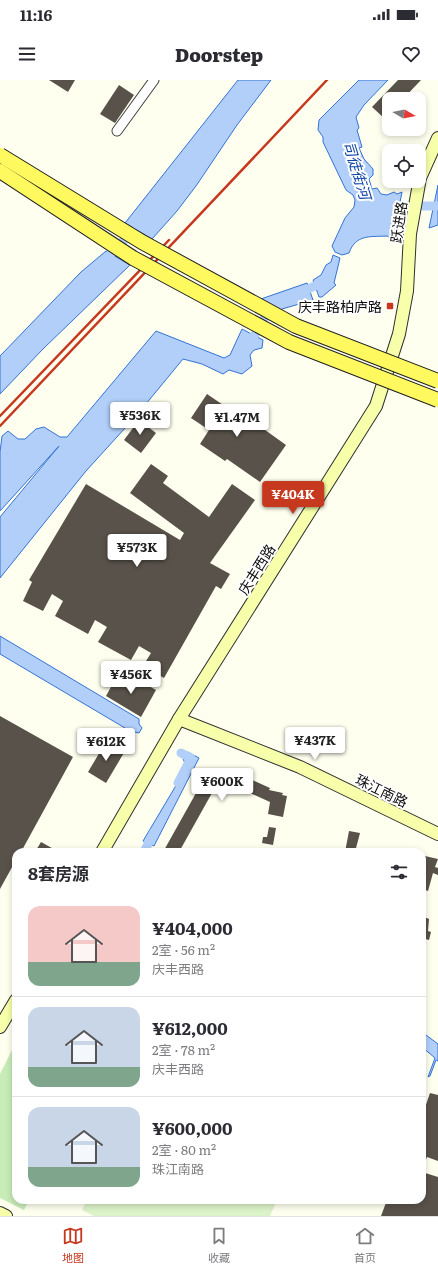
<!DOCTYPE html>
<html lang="zh">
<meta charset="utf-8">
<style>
body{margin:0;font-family:Literata,"Noto Sans SC",serif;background:#f7f7f7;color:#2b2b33;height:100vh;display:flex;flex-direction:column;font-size:15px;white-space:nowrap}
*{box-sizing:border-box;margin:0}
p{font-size:13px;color:#7c7c81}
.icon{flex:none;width:22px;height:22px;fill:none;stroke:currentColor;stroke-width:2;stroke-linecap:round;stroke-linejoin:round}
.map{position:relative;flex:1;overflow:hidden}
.side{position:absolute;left:12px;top:768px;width:414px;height:356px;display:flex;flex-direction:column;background:#fff;border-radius:12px;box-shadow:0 2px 6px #0003}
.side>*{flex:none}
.needle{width:26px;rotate:99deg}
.controls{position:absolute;left:382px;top:12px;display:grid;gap:8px}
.controls a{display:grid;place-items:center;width:44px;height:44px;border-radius:8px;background:#fff;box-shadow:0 2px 6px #0003;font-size:20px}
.price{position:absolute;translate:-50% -34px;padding:0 9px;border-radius:4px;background:#fff;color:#222;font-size:13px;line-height:26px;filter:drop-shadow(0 1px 2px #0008)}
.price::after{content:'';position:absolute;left:50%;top:24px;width:12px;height:9px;margin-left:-6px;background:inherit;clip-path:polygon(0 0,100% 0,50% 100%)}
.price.active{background:#c6391f;color:#fff}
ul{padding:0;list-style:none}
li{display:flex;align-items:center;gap:12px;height:100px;padding:0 16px}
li+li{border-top:1px solid #e1e1e2}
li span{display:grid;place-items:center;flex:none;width:112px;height:80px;border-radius:12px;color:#555}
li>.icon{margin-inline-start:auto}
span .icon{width:48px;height:48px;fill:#fffc;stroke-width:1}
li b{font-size:17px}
h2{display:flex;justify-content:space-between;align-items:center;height:48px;padding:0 16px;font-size:17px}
.status{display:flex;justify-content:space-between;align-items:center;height:28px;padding:0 20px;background:#fff;direction:ltr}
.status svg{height:11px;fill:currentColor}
header{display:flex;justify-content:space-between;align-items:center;height:52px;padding:0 16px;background:#fff;font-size:18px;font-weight:800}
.menu{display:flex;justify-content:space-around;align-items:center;height:56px;border-top:1px solid #e1e1e2;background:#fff;font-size:11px;color:#7c7c81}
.menu a{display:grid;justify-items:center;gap:2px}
.menu .active{color:#c6391f}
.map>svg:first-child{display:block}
.green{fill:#c7ecb7}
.pitch{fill:#dcf2c9}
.water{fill:#b1cff9;stroke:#3473d4}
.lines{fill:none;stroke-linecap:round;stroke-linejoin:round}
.canal{stroke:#b1cff9;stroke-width:9}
.building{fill:#58524a}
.street-casing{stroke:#414141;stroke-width:11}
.secondary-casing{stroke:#303030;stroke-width:14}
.street{stroke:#fff;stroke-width:9}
.secondary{stroke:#f7ffaa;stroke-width:12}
.rail{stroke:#c6391f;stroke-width:2.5}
.primary-bridge-casing{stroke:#1f1f1f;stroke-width:16;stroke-linecap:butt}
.primary-bridge{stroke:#fff960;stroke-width:14}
.poi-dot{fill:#c6391f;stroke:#fff;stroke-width:1.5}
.labels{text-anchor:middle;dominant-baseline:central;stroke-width:4;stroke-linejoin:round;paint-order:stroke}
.street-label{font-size:14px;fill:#0e0e0e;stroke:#fff}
.poi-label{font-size:14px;fill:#0e0e0e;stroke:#fff;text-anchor:end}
.water-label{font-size:15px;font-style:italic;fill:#1046a7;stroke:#fff}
</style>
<div class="status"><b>11:16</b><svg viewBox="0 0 49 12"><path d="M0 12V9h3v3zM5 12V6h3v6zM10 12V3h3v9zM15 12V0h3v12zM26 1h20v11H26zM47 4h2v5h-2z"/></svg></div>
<header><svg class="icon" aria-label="menu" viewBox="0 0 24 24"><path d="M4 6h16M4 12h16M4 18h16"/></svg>Doorstep<svg class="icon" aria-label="heart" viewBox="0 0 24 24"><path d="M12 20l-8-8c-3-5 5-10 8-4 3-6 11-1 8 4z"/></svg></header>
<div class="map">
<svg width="438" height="1136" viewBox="0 0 438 1136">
<rect width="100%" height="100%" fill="#ffffef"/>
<path class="green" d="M12,970l4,2v148h13l-5,10 -24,-12v-124z"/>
<path class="pitch" d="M87,1120h190l-7,16h-176l-12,-6z"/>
<g class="water">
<path d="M238,0h33l-34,45 -41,61 -19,25 -25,28 -27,-16z"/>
<path d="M359,0h29l-24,25 -8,12 3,11 -2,2 5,17 -3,1 5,11 9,10v6l-4,4 3,10 5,-1 4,6 6,1 7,-3 3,2 5,-2 -9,46h-3l-3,-2c-17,1 -31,-2 -38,17l-7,2 -7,-3 -3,-6 13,-28 9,-11 1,-7 -2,-5 -7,-5 -23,-48v-5l-5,-7 1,-10z"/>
<path d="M438,105v40l-9,3z"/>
<path d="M106,171l24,14 -87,84 -43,45v-38l81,-84z"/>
<path d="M333,175l7,3 -6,25 2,2 -14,12h-3l-6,-17 8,-5 5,-10 5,-3z"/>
<path d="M307,203l6,17 -31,9 -2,3 -22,-12z"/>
<path d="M242,249l21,11 -1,8 -8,2 -4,5 2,11 -10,8 -13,-4 -6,4 -21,-10 -19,-5 -47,57 -50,55 -86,107v-61l59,-71 -59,65v-59l2,-16 6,-5 10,8h7l11,-10 8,-2 16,10h7l89,-106 68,27 6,-3z"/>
<path d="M0,556l139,83v5l3,4 -3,5 -5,-1 -1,3 -8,-7 -125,-74z"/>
<path d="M188,672l11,6 -45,88 -11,-5 44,-74 -4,-8z"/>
<path d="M422,952l16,12v17l-2,-1 -6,16 -2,1 7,-19 -13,-11z"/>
</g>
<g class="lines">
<g class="canal">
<path d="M387,126h51"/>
<path d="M103,182l30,-31"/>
<path d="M298,214l27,-13"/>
<path d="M248,266l23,-39"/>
<path d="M178,703l13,-25 -10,-5"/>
<path d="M144,772l10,-20"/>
</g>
</g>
<g class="building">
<path d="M49,0h26l-7,12z"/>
<path d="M398,0h23l-18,19h-14v14l-5,5 -12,-11z"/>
<path d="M119,5l15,10 -19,28 -15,-9z"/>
<path d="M207,314l22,15 3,-3 54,39 -26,37 -33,-23 -2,2 -25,-17 9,-14 -18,-12z"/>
<path d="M139,340l17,13 -15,20 -17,-13z"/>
<path d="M151,384l17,12 -5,7 46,34 23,-33 23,16 -45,63 20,11 -9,15 -5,-3 -52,92 -21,-12 8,-13 -12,-7 -8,14 -33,-18 9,-15 -12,-7 -7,14 -33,-18 8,-15 -11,-7 -9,17 -20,-10 9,-19 -3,-2 57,-96 94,56 4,-7 -54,-40z"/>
<path d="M117,596l18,9 3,-5 18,10 -15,27 -35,-21z"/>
<path d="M0,636l73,41 -52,95h-5v8l-16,29z"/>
<path d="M107,660l18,11 -19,32 -18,-11z"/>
<path d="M215,689h13l42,19 -1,2 14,3 -1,2 5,1 -4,21 -15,-3 2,-12 -44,-20 -9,2 -38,68h-16l42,-75z"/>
<path d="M269,747l7,1 -3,17 -11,-2 1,-6h4z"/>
<path d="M349,751l11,2 -5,19h-10z"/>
<path d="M41,762l18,10h-24z"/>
<path d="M425,776l13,3 -3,8 3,1v7l-5,-2 -5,18 -6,-2v-23z"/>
<path d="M422,836l7,3 -1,12 3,1 -2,8 -4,-1 -2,6z"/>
<path d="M430,1013l8,2v66l-11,-4 -5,13v-54z"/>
<path d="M422,1092l16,5v39h-57l6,-16h35z"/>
</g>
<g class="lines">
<g class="street-casing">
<path id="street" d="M117,51l37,-51"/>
</g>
<g class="secondary-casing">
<g id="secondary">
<path d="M179,639l121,48 138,67"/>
<path d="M102,772l77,-133 197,-313 23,-72 8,-43 3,-57 10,-56 18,-40"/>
<path d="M0,947l16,-27"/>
<path d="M0,1133l6,3"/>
</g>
</g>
<use href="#street" class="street"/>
<use href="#secondary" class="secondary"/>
<g class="rail">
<path d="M0,336l169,-176"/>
<path d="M0,346l327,-346"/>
</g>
<g class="primary-bridge-casing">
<g id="primary-bridge">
<path d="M0,75l142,87 154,84 142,55"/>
<path d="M0,91l133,87 156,84 149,58"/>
</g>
</g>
<use href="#primary-bridge" class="primary-bridge"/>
</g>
<rect class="poi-dot" x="386" y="222" width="8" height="8" rx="2"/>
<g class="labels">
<g class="street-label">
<text transform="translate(398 142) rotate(-82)">跃进路</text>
<text transform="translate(256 489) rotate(-58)">庆丰西路</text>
<text transform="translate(382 710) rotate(26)">珠江南路</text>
</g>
<g class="poi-label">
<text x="382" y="226">庆丰路柏庐路</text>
</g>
<g class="water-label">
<text transform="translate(358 90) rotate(73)">司徒街河</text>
</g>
</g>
</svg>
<div class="controls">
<a><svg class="needle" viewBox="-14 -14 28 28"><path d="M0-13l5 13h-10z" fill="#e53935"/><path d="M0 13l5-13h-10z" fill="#7c7c81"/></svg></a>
<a><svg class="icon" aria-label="locate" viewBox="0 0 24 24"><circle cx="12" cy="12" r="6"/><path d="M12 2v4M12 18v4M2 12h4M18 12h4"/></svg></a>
</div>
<b class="price" style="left:140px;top:356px">¥536K</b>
<b class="price" style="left:237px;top:358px">¥1.47M</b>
<b class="price active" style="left:293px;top:435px">¥404K</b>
<b class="price" style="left:137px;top:488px">¥573K</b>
<b class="price" style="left:131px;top:615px">¥456K</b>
<b class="price" style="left:315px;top:681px">¥437K</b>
<b class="price" style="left:106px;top:682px">¥612K</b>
<b class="price" style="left:222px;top:722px">¥600K</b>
<section class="side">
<h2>8套房源<svg class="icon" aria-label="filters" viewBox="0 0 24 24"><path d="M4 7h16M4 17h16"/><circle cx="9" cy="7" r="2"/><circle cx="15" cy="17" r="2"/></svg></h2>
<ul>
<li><span style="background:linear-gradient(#f6c9c9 70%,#7fa58c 0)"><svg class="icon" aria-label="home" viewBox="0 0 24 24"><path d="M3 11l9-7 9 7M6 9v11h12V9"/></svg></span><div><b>¥404,000</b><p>2室 · 56 m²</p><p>庆丰西路</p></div></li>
<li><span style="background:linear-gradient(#c9d6e8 75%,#7fa58c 0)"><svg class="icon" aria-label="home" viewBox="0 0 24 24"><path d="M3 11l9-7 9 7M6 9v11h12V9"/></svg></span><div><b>¥612,000</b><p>2室 · 78 m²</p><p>庆丰西路</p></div></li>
<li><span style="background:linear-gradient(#c9d6e8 75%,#7fa58c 0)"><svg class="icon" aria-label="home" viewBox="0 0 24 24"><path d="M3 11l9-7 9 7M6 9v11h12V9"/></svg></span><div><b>¥600,000</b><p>2室 · 80 m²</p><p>珠江南路</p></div></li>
</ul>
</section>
</div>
<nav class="menu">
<a class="active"><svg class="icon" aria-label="map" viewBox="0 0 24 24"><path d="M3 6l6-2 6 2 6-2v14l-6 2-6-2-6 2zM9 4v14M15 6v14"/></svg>地图</a>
<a><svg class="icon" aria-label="saved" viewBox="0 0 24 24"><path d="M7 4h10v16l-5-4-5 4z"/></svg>收藏</a>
<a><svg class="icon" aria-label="home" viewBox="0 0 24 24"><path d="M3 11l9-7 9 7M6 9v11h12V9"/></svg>首页</a>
</nav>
